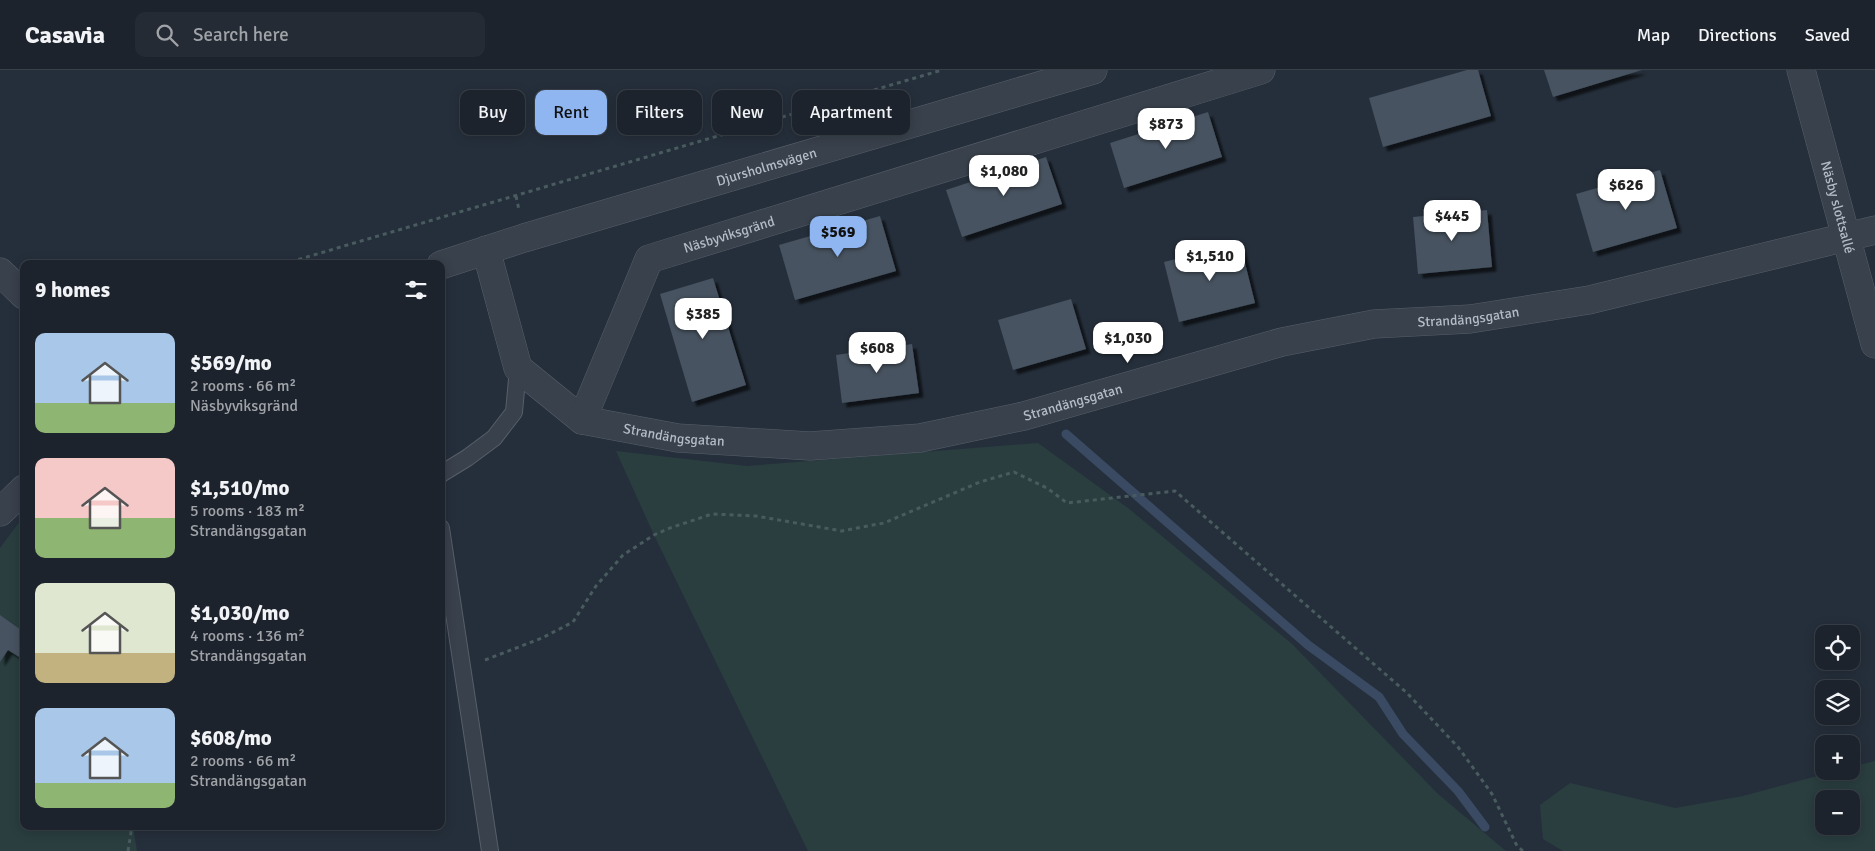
<!DOCTYPE html>
<meta charset="utf-8">
<style>
body{margin:0;font-family:Signika,sans-serif;background:#252b34;color:#f1f3f6;height:100vh;display:flex;flex-direction:column;font-size:19px;white-space:nowrap}
*{box-sizing:border-box;margin:0}
p{font-size:16px;color:#a0a4a9}
.icon{flex:none;width:28px;height:28px;fill:none;stroke:currentColor;stroke-width:2;stroke-linecap:round;stroke-linejoin:round}
.map{position:relative;flex:1;overflow:hidden}
.details{position:absolute;left:20px;top:190px;width:425px;height:570px;display:flex;flex-direction:column;background:#1c232c;border-radius:10px;box-shadow:0 2px 12px #0003,0 0 0 1px #3a4048}
.details>*{flex:none}
.hud{position:absolute;left:460px;top:20px;width:475px;height:45px;display:flex;gap:10px}
.tools{position:absolute;left:1815px;top:555px;display:grid;gap:10px}
.tools a{display:grid;place-items:center;width:45px;height:45px;border-radius:10px;background:#1c232c;box-shadow:0 2px 12px #0003,0 0 0 1px #3a4048;font-size:25px}
.price{position:absolute;translate:-50% -42px;padding:0 11px;border-radius:10px;background:#fff;color:#222;font-size:16px;line-height:32px;filter:drop-shadow(0 1px 2px #0008)}
.price::after{content:'';position:absolute;left:50%;top:30px;width:15px;height:11px;margin-left:-8px;background:inherit;clip-path:polygon(0 0,100% 0,50% 100%)}
.price.selected{background:#8fb6f1;color:#111}
ul{padding:0;list-style:none}
li{display:flex;align-items:center;gap:15px;height:125px;padding:0 15px}
li span{display:grid;place-items:center;flex:none;width:140px;height:100px;border-radius:10px;color:#555}
li>.icon{margin-inline-start:auto}
span .icon{width:60px;height:60px;fill:#fffc;stroke-width:1}
li b{font-size:21px}
h2{display:flex;justify-content:space-between;align-items:center;height:60px;padding:0 15px;font-size:21px}
.chip{padding:0 18px;border-radius:10px;background:#1c232c;box-shadow:0 2px 12px #0003,0 0 0 1px #3a4048;font-size:18px;line-height:45px}
.chip.selected{background:#8fb6f1;color:#111}
header{display:flex;align-items:center;gap:30px;box-sizing:border-box;height:70px;padding:0 25px;background:#1c232c;border-bottom:1px solid #3a4048}
header strong{font-size:24px}
nav{display:flex;gap:28px;margin-inline-start:auto;font-size:18px}
.search{width:350px;height:45px;background:#252b34;display:flex;align-items:center;gap:12px;box-sizing:border-box;padding:0 18px;border-radius:10px;color:#a0a4a9;font-size:19px}
.map>svg:first-child{display:block}
.green{fill:#2a3e3f;fill-rule:evenodd}
.lines{fill:none;stroke-linecap:round;stroke-linejoin:round}
.stream{stroke:#3a4a62;stroke-width:9}
.building{fill:#465260;filter:url(#shadow)}
.service-casing{stroke:#575f6a;stroke-width:18}
.minor-casing{stroke:#575f6a;stroke-width:29}
.tertiary-casing{stroke:#575f6a;stroke-width:29}
.path{stroke:#495b5e;stroke-width:3;stroke-dasharray:4 4;stroke-linecap:butt}
.service{stroke:#39414c;stroke-width:16}
.minor{stroke:#39414c;stroke-width:28}
.tertiary{stroke:#39414c;stroke-width:28}
.labels{text-anchor:middle;dominant-baseline:central;stroke-width:4.5;stroke-linejoin:round;paint-order:stroke}
.street-label{font-size:14px;fill:#b4bcc7;stroke:#1e2631}
</style>
<header>
<strong>Casavia</strong>
<div class="search"><svg class="icon" aria-label="search" viewBox="0 0 24 24"><circle cx="10" cy="10" r="6"/><path d="M15 15l6 6"/></svg>Search here</div>
<nav><a>Map</a><a>Directions</a><a>Saved</a></nav>
</header>
<div class="map">
<svg width="1875" height="781" viewBox="0 0 1875 781">
<defs>
<filter id="shadow"><feDropShadow dx="4.5" dy="4.5" stdDeviation="1" flood-color="#0009"/></filter>
</defs>
<rect width="100%" height="100%" fill="#252f3b"/>
<g class="green">
<path d="M1038,373l90,65 164,136 146,150 68,57h-698l-154,-316 -38,-84 131,15z"/>
<path d="M24,450v306h109l4,25h-137v-303l18,-24z"/>
<path d="M1875,691v90h-312l-20,-12 -3,-34 30,-22 105,25 68,-12 93,-25h15v-4zM1824,729h27v27h-27z"/>
</g>
<g class="lines">
<path class="stream" d="M1066,364l242,211 71,52 24,37 55,57 27,36"/>
</g>
<g class="building">
<path d="M1467,0h11l13,46 -108,31 -14,-49z"/>
<path d="M1544,0h98l-89,27z"/>
<path d="M1208,42l14,45 -98,31 -14,-45z"/>
<path d="M1046,87l16,47 -100,33 -16,-47z"/>
<path d="M1660,100l17,58 -84,24 -17,-58z"/>
<path d="M1487,140l5,57 -74,7 -5,-57z"/>
<path d="M880,146l16,55 -101,29 -16,-55z"/>
<path d="M1240,173l15,60 -76,19 -15,-60z"/>
<path d="M713,208l33,107 -54,17 -32,-108z"/>
<path d="M1071,229l15,50 -73,21 -15,-50z"/>
<path d="M912,274l7,49 -77,10 -6,-48z"/>
<path d="M0,545l24,17v28l-16,-10 -8,12z"/>
</g>
<g class="lines">
<g class="service-casing">
<g id="service">
<path d="M441,404l26,-16 27,-20 20,-26 4,-44"/>
<path d="M441,458l49,323"/>
</g>
</g>
<g class="minor-casing">
<g id="minor">
<path id="s1" d="M1801,0l74,274"/>
<path id="s2" d="M486,180l32,118 64,52 96,18 132,8 110,-8 104,-22 258,-74 92,-18 96,-5 119,-19 286,-70"/>
<path id="s3" d="M582,350l67,-161 612,-189"/>
</g>
</g>
<g class="tertiary-casing">
<g id="tertiary">
<path id="s4" d="M441,195l83,-27 569,-168"/>
<path d="M0,202l24,23"/>
<path d="M0,442l24,-23"/>
</g>
</g>
<g class="path">
<path d="M516,126l3,14"/>
<path d="M283,194l659,-194"/>
<path d="M485,590l57,-22 31,-16 23,-36 27,-31 31,-20 16,-7 42,-14 44,2 86,15 42,-8 96,-41 34,-10 33,16 20,15 108,-12 232,202 51,54 34,47 25,52 6,5"/>
<path d="M128,781l4,-25"/>
</g>
<use href="#service" class="service"/>
<use href="#minor" class="minor"/>
<use href="#tertiary" class="tertiary"/>
</g>
<g class="labels">
<g class="street-label">
<text stroke="none"><textPath href="#s4" startOffset="340">Djursholmsvägen</textPath></text>
<text stroke="none"><textPath href="#s1" startOffset="142">Näsby slottsallé</textPath></text>
<text stroke="none"><textPath href="#s3" startOffset="258">Näsbyviksgränd</textPath></text>
<text stroke="none"><textPath href="#s2" startOffset="1108">Strandängsgatan</textPath></text>
<text stroke="none"><textPath href="#s2" startOffset="702">Strandängsgatan</textPath></text>
<text stroke="none"><textPath href="#s2" startOffset="298">Strandängsgatan</textPath></text>
</g>
</g>
</svg>
<div class="tools">
<a><svg class="icon" aria-label="locate" viewBox="0 0 24 24"><circle cx="12" cy="12" r="6"/><path d="M12 2v4M12 18v4M2 12h4M18 12h4"/></svg></a>
<a><svg class="icon" aria-label="layers" viewBox="0 0 24 24"><path d="M12 4l9 5-9 5-9-5zM3 14l9 5 9-5"/></svg></a>
<a>+</a>
<a>−</a>
</div>
<b class="price" style="left:1166px;top:80px">$873</b>
<b class="price" style="left:1004px;top:127px">$1,080</b>
<b class="price" style="left:1626px;top:141px">$626</b>
<b class="price" style="left:1452px;top:172px">$445</b>
<b class="price selected" style="left:838px;top:188px">$569</b>
<b class="price" style="left:1210px;top:212px">$1,510</b>
<b class="price" style="left:703px;top:270px">$385</b>
<b class="price" style="left:1128px;top:294px">$1,030</b>
<b class="price" style="left:877px;top:304px">$608</b>
<div class="hud">
<a class="chip">Buy</a>
<a class="chip selected">Rent</a>
<a class="chip">Filters</a>
<a class="chip">New</a>
<a class="chip">Apartment</a>
</div>
<section class="details">
<h2>9 homes<svg class="icon" aria-label="filters" viewBox="0 0 24 24"><path d="M4 7h16M4 17h16"/><circle cx="9" cy="7" r="2"/><circle cx="15" cy="17" r="2"/></svg></h2>
<ul>
<li><span style="background:linear-gradient(#a9c7e8 70%,#8fb573 0)"><svg class="icon" aria-label="home" viewBox="0 0 24 24"><path d="M3 11l9-7 9 7M6 9v11h12V9"/></svg></span><div><b>$569/mo</b><p>2 rooms · 66 m²</p><p>Näsbyviksgränd</p></div></li>
<li><span style="background:linear-gradient(#f6c9c9 60%,#8fb573 0)"><svg class="icon" aria-label="home" viewBox="0 0 24 24"><path d="M3 11l9-7 9 7M6 9v11h12V9"/></svg></span><div><b>$1,510/mo</b><p>5 rooms · 183 m²</p><p>Strandängsgatan</p></div></li>
<li><span style="background:linear-gradient(#dfe7d0 70%,#c2b280 0)"><svg class="icon" aria-label="home" viewBox="0 0 24 24"><path d="M3 11l9-7 9 7M6 9v11h12V9"/></svg></span><div><b>$1,030/mo</b><p>4 rooms · 136 m²</p><p>Strandängsgatan</p></div></li>
<li><span style="background:linear-gradient(#a9c7e8 75%,#8fb573 0)"><svg class="icon" aria-label="home" viewBox="0 0 24 24"><path d="M3 11l9-7 9 7M6 9v11h12V9"/></svg></span><div><b>$608/mo</b><p>2 rooms · 66 m²</p><p>Strandängsgatan</p></div></li>
</ul>
</section>
</div>
